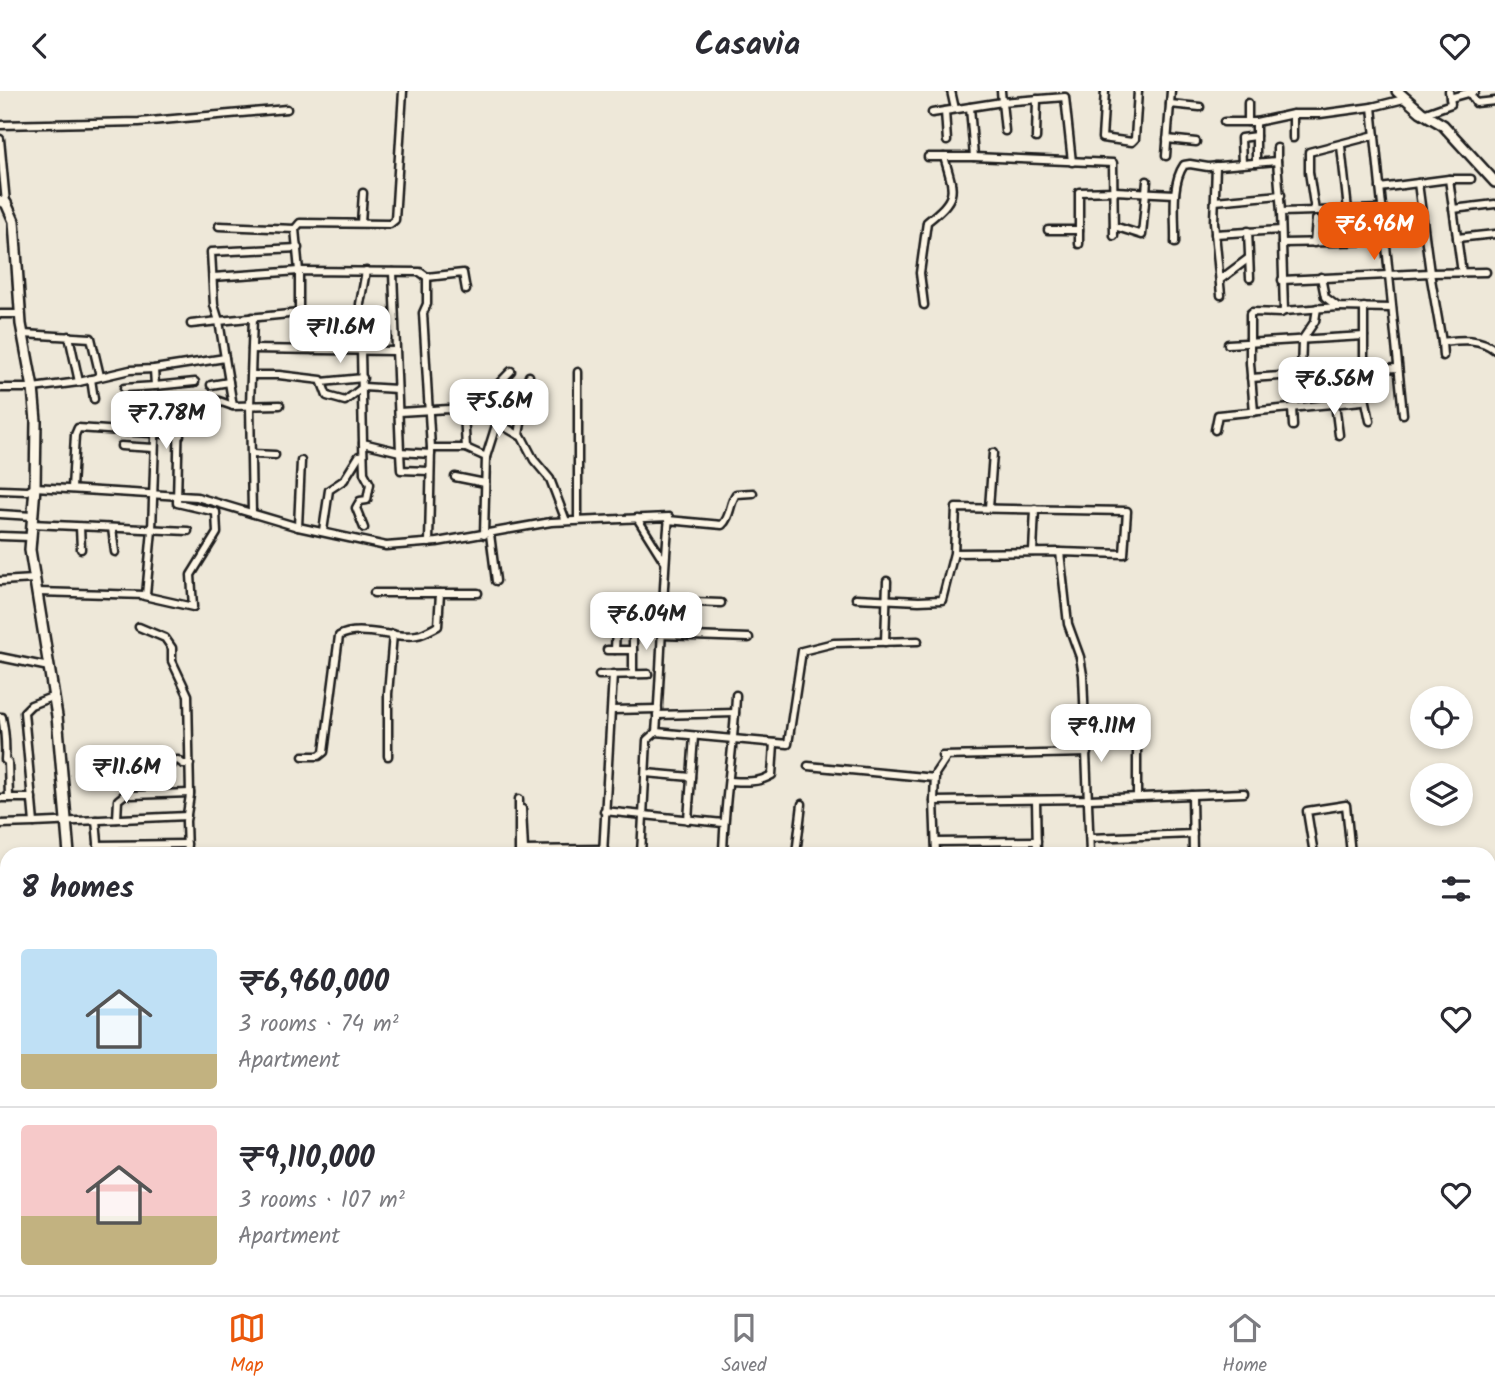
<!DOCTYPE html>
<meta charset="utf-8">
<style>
body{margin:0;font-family:Kalam,sans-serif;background:#f2f2f3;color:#2b2b33;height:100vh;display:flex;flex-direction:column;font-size:26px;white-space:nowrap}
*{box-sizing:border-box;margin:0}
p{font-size:23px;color:#7c7c81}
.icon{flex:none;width:38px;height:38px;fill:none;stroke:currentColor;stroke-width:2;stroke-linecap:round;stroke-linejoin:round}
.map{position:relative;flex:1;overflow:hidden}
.drawer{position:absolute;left:0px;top:756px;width:1496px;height:448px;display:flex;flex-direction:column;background:#fff;border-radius:21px 21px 0 0;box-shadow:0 4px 10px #0003}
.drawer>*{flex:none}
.fabs{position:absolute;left:1410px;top:595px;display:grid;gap:14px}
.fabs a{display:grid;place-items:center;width:63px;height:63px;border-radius:50%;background:#fff;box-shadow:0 4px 10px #0003;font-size:35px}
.price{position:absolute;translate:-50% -60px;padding:0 16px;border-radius:14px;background:#fff;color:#222;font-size:23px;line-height:46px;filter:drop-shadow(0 2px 4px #0008)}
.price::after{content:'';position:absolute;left:50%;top:42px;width:21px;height:16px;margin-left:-10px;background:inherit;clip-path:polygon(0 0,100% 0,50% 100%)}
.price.selected{background:#ea580c;color:#fff}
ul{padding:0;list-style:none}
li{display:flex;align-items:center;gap:21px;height:175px;padding:0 21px}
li+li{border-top:2px solid #e1e1e2}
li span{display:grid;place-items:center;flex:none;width:196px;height:140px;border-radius:7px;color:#555}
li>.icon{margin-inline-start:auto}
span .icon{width:84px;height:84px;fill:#fffc;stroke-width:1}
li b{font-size:30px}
h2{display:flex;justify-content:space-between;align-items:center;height:84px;padding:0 21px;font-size:30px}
header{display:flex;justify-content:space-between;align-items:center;height:91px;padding:0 21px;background:#fff;font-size:32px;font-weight:700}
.menu{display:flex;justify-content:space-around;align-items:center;height:98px;border-top:2px solid #e1e1e2;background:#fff;font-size:19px;color:#7c7c81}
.menu a{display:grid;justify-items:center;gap:4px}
.menu .selected{color:#ea580c}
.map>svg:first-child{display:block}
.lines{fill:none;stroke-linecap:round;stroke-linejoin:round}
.street-casing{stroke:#1c1c1c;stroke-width:11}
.secondary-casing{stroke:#1c1c1c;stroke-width:14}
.street{stroke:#fcf5e5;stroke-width:6}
.secondary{stroke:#fcf5e5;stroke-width:9}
</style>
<header><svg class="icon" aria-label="back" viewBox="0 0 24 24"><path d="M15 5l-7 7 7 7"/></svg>Casavia<svg class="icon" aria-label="heart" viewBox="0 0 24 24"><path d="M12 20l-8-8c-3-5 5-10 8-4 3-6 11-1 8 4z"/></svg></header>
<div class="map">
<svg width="1495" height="1204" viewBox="0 0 1495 1204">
<rect width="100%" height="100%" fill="#eee8d9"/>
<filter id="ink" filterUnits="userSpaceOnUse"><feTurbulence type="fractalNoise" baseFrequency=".0143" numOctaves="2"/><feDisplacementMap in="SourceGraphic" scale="14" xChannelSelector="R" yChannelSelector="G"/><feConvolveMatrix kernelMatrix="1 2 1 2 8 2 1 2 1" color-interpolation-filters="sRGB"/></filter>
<g filter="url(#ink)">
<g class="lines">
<g class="street-casing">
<g id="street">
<path d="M951,0l4,18"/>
<path d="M1001,0l1,11 63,-5 7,65"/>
<path d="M1105,0l-3,47 30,4 3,-3 3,-48"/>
<path d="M1469,1l7,11 19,-2"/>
<path d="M1450,7l25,-7"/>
<path d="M1170,13l30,3"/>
<path d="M970,16l4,50"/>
<path d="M1372,16l31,307"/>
<path d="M945,20l2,30"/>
<path d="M932,22l70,-11 3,29"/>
<path d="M1293,23v24"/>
<path d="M1423,23l28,-10 -2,-13"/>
<path d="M1224,31h32l37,-8h27l52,-7 32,-8"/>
<path d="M1248,31v-19"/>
<path d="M0,34l139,-3 148,-13"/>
<path d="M1036,47l1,-39"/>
<path d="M0,48l6,64"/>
<path d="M1167,48l29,3"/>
<path d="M1341,55l7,64"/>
<path d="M1166,65l5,-65"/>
<path d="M928,66h46l139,6 1,73"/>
<path d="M1277,70v-13"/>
<path d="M1256,72v-41"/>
<path d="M1242,73l-1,-26 15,-2"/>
<path d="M1216,75l-2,56 7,73"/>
<path d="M1449,88l13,94"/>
<path d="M1418,92l12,90 56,-1"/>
<path d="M1380,97l69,-9h22"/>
<path d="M1215,110l66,-6"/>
<path d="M1384,118l-103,3 1,31 104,-2"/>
<path d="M1453,118l42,-5"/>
<path d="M1315,120l-6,-39v-20l66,-17"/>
<path d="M361,132l2,-30"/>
<path d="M219,135l76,3"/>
<path d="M1114,135l28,9 5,-54"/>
<path d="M1048,139h31"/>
<path d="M1248,140l2,47"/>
<path d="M1215,143l66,-4"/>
<path d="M1457,147l38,-4"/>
<path d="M1175,152c1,-24 -5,-58 9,-78l6,-1 18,3 69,-6 4,51"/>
<path d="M1314,152l2,-23"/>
<path d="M1079,153v-52l36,-1 60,3"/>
<path d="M366,180l-6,33 3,139 37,9 1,18 28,1"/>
<path d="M393,181l7,180 31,2"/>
<path d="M213,186l86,-6 -4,-42 5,-6 90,1 5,-4 8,-129"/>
<path d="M427,186l36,-4 3,17"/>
<path d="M1321,186l4,20 13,10 54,1"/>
<path d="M1221,188l28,-21"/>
<path d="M1282,189l148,-7 12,69"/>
<path d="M924,214l-4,-32 7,-51c31,-25 28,-28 17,-65"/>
<path d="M1284,220l54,-4"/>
<path d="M299,222l15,1 2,7 -3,29"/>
<path d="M0,223h20"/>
<path d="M191,233l28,-3 -5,-16 -3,-53 87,-4"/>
<path d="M23,243l68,4 9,38"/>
<path d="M69,245l10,46"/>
<path d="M1228,253l136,-8"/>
<path d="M252,258l143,2"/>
<path d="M1443,265l-1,-14c19,-2 37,-5 53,8"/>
<path d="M225,267l8,48 47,-1"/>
<path d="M252,284h27l42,5 6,16 18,5 18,-14 34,2"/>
<path d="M1301,284l1,-35 13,-19 2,-13"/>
<path d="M1251,287l146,-10"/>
<path d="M91,288l3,20"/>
<path d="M322,291l41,-4"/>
<path d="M211,294l18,-3"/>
<path d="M155,295l40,-4"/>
<path d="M0,297h33l46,-6 51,-12 24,-1 71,-11 -6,-37 80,-8v-42l121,1 7,5v27l-4,9 8,135 -2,95"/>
<path d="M124,297l31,-2 -1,-17"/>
<path d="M1365,306l5,24"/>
<path d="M216,309l17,6"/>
<path d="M1335,313l4,31"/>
<path d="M1292,317l1,18"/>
<path d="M399,321l50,-3 11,1 5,3 23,1 10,9 24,14 12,23 16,19 16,42"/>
<path d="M1254,321l-4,-49v-49l2,-2 29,1 3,-2 -2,-68"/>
<path d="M464,322l2,35"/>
<path d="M470,322l41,-42"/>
<path d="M127,327v14"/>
<path d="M1215,339l3,-15 144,-14 2,-5v-89"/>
<path d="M519,344l10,-59"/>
<path d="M363,352l1,30 6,11 -3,16 -7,1 -4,7 8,20"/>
<path d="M121,355l33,2"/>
<path d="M431,357h35l20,9"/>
<path d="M252,363l23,1"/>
<path d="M455,386l30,6"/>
<path d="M72,397l3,-53 3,-7 102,7"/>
<path d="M0,399l28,1 7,-4 162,10 101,30 88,19 51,-4 114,-20 118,-5c-7,72 -7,143 -13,215"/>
<path d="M989,417l4,-55"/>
<path d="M252,422l-2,-107 3,-89"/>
<path d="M0,423l32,2"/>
<path d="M637,427l27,43"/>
<path d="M578,429v-148"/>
<path d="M668,429l54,5c9,-8 7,-21 14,-31l17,-1"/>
<path d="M31,433l157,7"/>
<path d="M80,436l1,22"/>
<path d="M298,436l3,-66"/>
<path d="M112,437l3,24"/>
<path d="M323,440l6,-41 15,-10 15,-24 4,-1"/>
<path d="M490,443l6,47"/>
<path d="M484,444l2,-78 11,-35"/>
<path d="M0,445l30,1"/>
<path d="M1033,461l2,-43"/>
<path d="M1060,461l8,72 12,33 3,18 7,179"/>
<path d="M0,490l34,-2"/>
<path d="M37,501l109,3 6,-65 4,-121"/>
<path d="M374,502h104"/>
<path d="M144,505l49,11 -2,-32 26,-42 -1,-21 -39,-9 2,-96"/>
<path d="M856,507l63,3 23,-1 12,-47 2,-45 171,3 -3,43 -64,-2 -106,1"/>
<path d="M663,510l58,2"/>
<path d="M139,536l26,11 7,10v13l16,34 2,100 -4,26 1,33"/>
<path d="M600,537l48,1"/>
<path d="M633,539v44"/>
<path d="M663,544l86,3"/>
<path d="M885,551l2,-61"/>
<path d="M607,559h26"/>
<path d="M615,559l1,-22"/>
<path d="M0,566l49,10"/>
<path d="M599,584l49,-1"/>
<path d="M612,619l46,-1"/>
<path d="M657,624l78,-2"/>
<path d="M0,626h2c3,15 4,29 3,43l3,2 1,36"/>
<path d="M1137,657v49"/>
<path d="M303,665h16l5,-4 15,-116c20,-12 56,4 78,-1 7,-1 15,-6 21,-9l2,-33"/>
<path d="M388,665v-62l5,-60"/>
<path d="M942,665l145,-3"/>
<path d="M190,673h-7l-5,-4 -5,1 -1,4 -45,-3 -2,25 6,8 59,-2"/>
<path d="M808,675l127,12"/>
<path d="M646,682l45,4"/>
<path d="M729,690c16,1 29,2 43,-6l2,-32"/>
<path d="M1192,704l1,59"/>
<path d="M0,707h32"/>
<path d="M1036,709l1,54"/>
<path d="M934,710l155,-2 155,-6"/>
<path d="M522,718l2,41 80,-1"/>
<path d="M604,720l119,12"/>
<path d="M117,728l1,-19 10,-8"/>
<path d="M96,729l3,34"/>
<path d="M688,729l6,-84"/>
<path d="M34,732l153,-7"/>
<path d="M0,733l34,-1 -10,-111 7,-7 23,-9"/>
<path d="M1090,747l103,-4"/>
<path d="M936,751l101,-1"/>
<path d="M98,754l89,-1"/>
<path d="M519,763v-55"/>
<path d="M603,763l10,-180"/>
<path d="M641,763l6,-114 9,-8 132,12 14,-93 32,-8 84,-2"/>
<path d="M723,763c1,-53 11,-105 13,-159"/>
<path d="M796,763l6,-50"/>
<path d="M936,763l-2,-53 1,-27 12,-18"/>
<path d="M1314,763l-7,-43 39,-6 5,49"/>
<path d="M0,821h7"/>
<path d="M1489,867l6,-1"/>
<path d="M0,876h7"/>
<path d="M0,943h7"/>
<path d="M1489,1060l6,-1"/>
<path d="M1489,1124l6,-1"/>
<path d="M1489,1155h6"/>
<path d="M1489,1191l6,-1"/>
<path d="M762,1197h16"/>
<path d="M876,1197v7"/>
<path d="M1106,1197l1,7"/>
<path d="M1343,1197l2,7"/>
<path d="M1421,1197v7"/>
<path d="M683,1199h26v5"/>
<path d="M1309,1200l1,4"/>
<path d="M22,1204l1,-7"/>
<path d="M54,1204v-7"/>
<path d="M89,1204v-7"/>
<path d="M123,1204v-7"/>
<path d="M137,1204l1,-7"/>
<path d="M174,1204l1,-7"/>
<path d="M252,1204l1,-7"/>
<path d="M288,1204v-7"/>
<path d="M330,1204l1,-2 77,-5"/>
<path d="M494,1204v-7"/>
<path d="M604,1204v-7"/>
<path d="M929,1204l1,-7"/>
<path d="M996,1204l1,-7"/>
</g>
</g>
<g class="secondary-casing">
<g id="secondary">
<path d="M1397,0l24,21 22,13 52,57"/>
<path d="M0,110l6,2 8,18 7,103 12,64 3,33 -1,66 -5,63 27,166 12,138"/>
<path d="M0,994l7,-1"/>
<path d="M1489,1003h6"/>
</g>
</g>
<use href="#street" class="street"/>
<use href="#secondary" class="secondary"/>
</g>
</g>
</svg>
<div class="fabs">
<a><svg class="icon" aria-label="locate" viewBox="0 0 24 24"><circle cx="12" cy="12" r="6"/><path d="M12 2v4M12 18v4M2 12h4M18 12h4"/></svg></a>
<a><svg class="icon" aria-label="layers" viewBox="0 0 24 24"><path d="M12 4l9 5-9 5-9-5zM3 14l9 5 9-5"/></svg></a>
</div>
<b class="price selected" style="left:1374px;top:171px">₹6.96M</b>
<b class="price" style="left:340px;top:274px">₹11.6M</b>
<b class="price" style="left:1334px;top:326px">₹6.56M</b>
<b class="price" style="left:499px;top:348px">₹5.6M</b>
<b class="price" style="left:166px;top:360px">₹7.78M</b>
<b class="price" style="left:646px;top:561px">₹6.04M</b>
<b class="price" style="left:1101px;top:673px">₹9.11M</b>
<b class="price" style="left:126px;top:714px">₹11.6M</b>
<section class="drawer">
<h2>8 homes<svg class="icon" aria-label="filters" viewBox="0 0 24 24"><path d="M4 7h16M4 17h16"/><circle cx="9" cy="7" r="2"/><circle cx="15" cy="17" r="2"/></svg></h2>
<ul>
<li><span style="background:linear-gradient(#bfe0f5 75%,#c2b280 0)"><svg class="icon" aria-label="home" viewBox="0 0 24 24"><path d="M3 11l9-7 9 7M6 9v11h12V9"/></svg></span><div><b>₹6,960,000</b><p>3 rooms · 74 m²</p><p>Apartment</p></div><svg class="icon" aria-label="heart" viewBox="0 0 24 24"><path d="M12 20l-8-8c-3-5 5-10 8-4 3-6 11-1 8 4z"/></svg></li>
<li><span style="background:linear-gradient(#f6c9c9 65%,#c2b280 0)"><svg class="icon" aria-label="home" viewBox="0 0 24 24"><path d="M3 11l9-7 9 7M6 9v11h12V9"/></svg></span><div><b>₹9,110,000</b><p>3 rooms · 107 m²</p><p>Apartment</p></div><svg class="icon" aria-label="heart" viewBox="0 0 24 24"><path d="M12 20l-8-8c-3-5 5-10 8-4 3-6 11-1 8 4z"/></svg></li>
</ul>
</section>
</div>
<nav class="menu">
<a class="selected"><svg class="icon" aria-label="map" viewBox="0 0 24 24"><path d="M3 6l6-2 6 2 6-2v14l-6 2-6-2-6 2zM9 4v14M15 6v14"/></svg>Map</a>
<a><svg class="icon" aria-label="saved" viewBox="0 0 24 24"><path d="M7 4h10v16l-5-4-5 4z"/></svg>Saved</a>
<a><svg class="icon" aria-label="home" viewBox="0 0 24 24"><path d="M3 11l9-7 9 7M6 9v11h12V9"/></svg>Home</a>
</nav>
